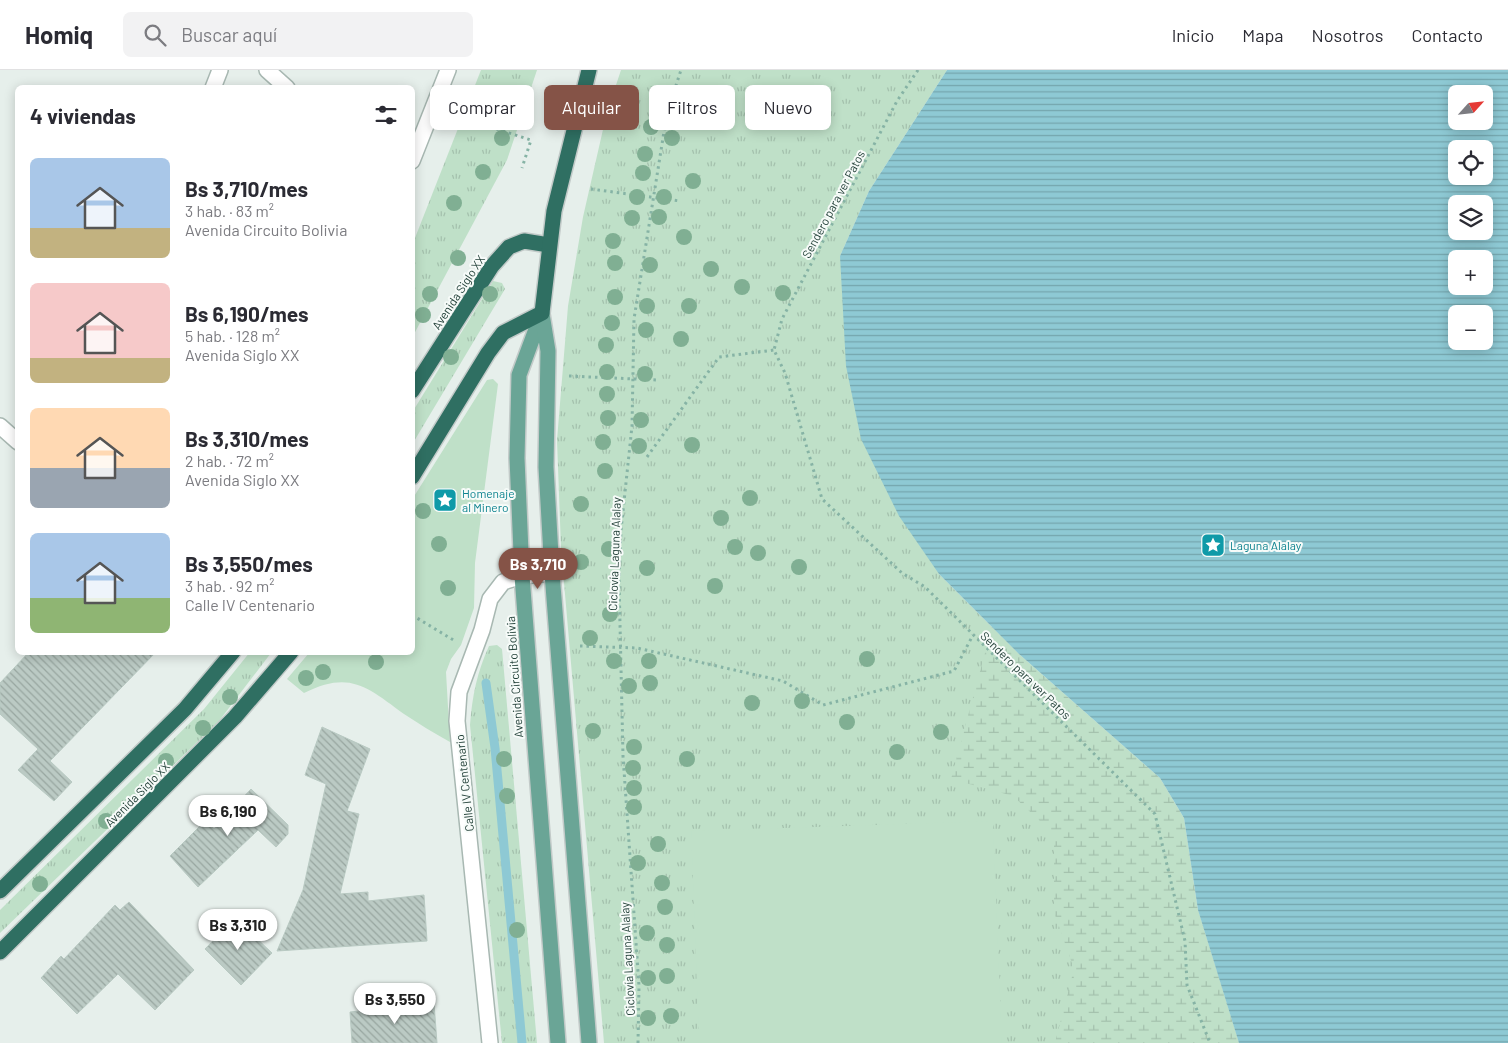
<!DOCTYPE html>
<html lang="es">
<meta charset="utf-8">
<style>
body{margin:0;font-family:Barlow,sans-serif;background:#f2f2f3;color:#2b2b33;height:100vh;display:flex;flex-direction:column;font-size:19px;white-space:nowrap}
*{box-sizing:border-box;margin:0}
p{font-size:16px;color:#7c7c81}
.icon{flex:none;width:28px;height:28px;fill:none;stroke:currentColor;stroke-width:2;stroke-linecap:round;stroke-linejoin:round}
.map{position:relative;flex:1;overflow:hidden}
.side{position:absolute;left:15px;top:15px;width:400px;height:570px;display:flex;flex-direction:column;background:#fff;border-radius:8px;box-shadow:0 2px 12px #0003}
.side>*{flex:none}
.top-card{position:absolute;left:430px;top:15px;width:475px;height:45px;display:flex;gap:10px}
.needle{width:32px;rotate:63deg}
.buttons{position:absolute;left:1448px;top:15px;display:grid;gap:10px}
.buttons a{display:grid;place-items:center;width:45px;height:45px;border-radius:8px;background:#fff;box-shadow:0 2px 12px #0003;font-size:25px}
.price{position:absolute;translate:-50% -42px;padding:0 11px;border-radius:18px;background:#fff;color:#222;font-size:16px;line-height:32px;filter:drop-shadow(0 1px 2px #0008)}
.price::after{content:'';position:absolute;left:50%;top:30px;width:15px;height:11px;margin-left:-8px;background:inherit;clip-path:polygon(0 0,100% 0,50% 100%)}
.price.active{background:#855347;color:#fff}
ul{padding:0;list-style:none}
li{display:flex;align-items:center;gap:15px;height:125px;padding:0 15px}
li span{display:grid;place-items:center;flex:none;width:140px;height:100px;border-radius:8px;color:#555}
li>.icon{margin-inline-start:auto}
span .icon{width:60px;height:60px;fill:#fffc;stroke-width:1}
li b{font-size:21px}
h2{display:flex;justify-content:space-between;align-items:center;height:60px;padding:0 15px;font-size:21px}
.tag{padding:0 18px;border-radius:8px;background:#fff;box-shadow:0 2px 12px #0003;font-size:18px;line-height:45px}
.tag.active{background:#855347;color:#fff}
header{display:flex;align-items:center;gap:30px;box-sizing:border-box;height:70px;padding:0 25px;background:#fff;border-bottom:1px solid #e1e1e2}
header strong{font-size:24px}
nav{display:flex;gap:28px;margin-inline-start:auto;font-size:18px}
.search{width:350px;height:45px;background:#f2f2f3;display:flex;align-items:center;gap:12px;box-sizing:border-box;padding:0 18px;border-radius:8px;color:#7c7c81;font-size:19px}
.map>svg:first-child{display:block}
.grass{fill:url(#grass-tufts)}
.wetland{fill:url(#wetland-marsh)}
.park{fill:#bfe0c8}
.water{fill:url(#water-rules);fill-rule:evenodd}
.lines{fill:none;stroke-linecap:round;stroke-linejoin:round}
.stream{stroke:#8ec9d4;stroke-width:9}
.building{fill:url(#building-back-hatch);stroke:#b8c9c2}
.street-casing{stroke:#a8b8b2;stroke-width:18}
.primary-casing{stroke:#c2cac8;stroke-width:18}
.highway-casing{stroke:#c2cac8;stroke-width:18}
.path{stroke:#86b3a5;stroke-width:3;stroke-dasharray:2.5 4;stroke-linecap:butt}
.street{stroke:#fff;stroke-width:15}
.primary{stroke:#6aa596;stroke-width:15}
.highway{stroke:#2f6f62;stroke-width:15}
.tree{fill:#80af93}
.labels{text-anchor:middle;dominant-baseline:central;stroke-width:4;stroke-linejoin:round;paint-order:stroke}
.street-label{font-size:12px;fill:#24423a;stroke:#f7fbf9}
.culture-label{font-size:12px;fill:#0d838f;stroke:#f7fbf9;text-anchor:start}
</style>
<header>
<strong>Homiq</strong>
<div class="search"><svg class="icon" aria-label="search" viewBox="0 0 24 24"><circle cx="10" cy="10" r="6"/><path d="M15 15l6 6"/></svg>Buscar aquí</div>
<nav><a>Inicio</a><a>Mapa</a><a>Nosotros</a><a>Contacto</a></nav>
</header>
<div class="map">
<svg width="1508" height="973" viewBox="0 0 1508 973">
<defs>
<pattern id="grass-tufts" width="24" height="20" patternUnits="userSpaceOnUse" patternTransform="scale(1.25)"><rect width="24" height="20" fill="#bfe0c8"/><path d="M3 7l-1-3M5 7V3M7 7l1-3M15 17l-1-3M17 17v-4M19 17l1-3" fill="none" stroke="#a4c1ad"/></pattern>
<pattern id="wetland-marsh" width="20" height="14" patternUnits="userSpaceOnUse" patternTransform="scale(1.25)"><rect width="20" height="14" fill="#bfe0c8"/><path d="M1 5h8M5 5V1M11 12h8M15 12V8" fill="none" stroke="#a4c1ad"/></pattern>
<pattern id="water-rules" width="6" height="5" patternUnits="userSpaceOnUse" patternTransform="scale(1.25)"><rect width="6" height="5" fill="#8ec9d4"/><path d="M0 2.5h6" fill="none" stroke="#74a5ad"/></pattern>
<pattern id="building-back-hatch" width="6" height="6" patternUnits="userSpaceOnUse" patternTransform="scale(1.25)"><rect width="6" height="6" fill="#bbcac4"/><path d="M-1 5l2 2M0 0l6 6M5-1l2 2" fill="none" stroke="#98a6a0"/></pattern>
</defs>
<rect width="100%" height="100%" fill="#e6efeb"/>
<g class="grass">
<path d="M481,0h56l-30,90 -94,176v-93z"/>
<path d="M621,0h326l-78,121 -29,65 99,318 80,80 179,256 41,133h-635l-43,-495 -4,-108 11,-134 15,-89 24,-105z"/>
<path d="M493,211l9,2 3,6 -92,154v-32z"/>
<path d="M497,575l5,4 35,394h-35l-32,-318c2,-28 7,-53 19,-79z"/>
<path d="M250,582l21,1 -52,68 -219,212v-23l204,-201z"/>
</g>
<path class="wetland" d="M992,557l27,27 141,124 24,40 14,92 41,133h-184l19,-74 -20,-57v-78l-41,-38 -62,-17z"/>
<g class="park">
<path d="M493,309l5,5 -23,179 -1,45 -13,37 -10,14 -5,13 4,70c-16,-9 -31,-18 -46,-28 -37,-27 -54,-44 -100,-21l-17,-14 22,-26 103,-1 1,-154 74,-118z"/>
<path d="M993,751l9,222h-303l-8,-212z"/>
</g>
<path class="water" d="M947,0h561v973h-269l-41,-133 -14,-92 -24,-40 -141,-124 -80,-80 -40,-58 -38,-77 -15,-73 -6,-110 29,-65zM1456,24h28v27h-28zM1456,79h28v27h-28zM1456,134h28v27h-28zM1456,189h28v27h-28zM1456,244h28v27h-28z"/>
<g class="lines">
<path class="stream" d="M486,613l9,65 27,295"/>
</g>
<g class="building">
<path d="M29,582h127l-106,109 22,21 -18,19 -36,-31 20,-21 -38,-35v-31z"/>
<path d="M322,657l48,22 -23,62 12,3 -19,80 28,-2v9l56,-6 3,46 -150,10 26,-61 23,-106 -21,-9z"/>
<path d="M251,719l37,36v9l-12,13 -18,-17 -60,57 -28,-31 36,-36 8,9z"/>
<path d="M129,832l65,68 -39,40 -37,-36 -41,40 -36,-36 20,-22 3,3 51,-54 5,5z"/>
<path d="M235,848l37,35 -31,32 -36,-36z"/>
<path d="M434,933l3,40h-85l-2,-31z"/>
</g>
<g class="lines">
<g class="street-casing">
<g id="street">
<path d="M267,0l20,18"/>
<path d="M213,18l7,-18"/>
<path d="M412,91l36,-91"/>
<path d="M0,356l18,16"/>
<path d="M490,973l-33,-322 2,-29 23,-62 8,-31 13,-17 19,-6 30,-3"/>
</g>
</g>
<g class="primary-casing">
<g id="primary">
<path d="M542,243l-23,62 -2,83 5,118 36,467"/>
<path d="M542,244l6,37 -2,116 6,106 37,470"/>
</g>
</g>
<g class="highway-casing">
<g id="highway">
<path d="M412,321l80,-125 17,-19 15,-6 25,4"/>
<path d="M412,407l76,-124 15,-20 39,-20 12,-102 35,-141"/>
<path d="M0,821l185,-182 48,-57"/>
<path d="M0,882l235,-235 56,-65"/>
</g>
</g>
<g class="path">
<path d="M918,0l-21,31 -115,218 -8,31 11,23 37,126 80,74 23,14 230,227 30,127 2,44 23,58"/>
<path d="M453,45l78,25 -9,28"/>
<path d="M591,119l89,12"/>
<path d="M569,306l88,4"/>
<path d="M647,387l72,-100 55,-7"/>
<path d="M412,545l43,26"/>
<path d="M580,576l57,2 146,33 40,24 131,-34 19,-36"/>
<path d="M638,973l1,-57 -16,-230 -4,-176 2,-50 11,-104 2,-107 33,-206 14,-43"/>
</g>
<use href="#street" class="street"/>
<use href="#primary" class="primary"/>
<use href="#highway" class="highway"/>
</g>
<g class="tree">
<circle cx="521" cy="24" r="8"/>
<circle cx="502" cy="38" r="8"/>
<circle cx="651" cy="57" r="8"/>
<circle cx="502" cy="68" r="8"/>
<circle cx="672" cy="68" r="8"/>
<circle cx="645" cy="84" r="8"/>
<circle cx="483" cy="102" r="8"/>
<circle cx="643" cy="103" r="8"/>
<circle cx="693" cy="111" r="8"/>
<circle cx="637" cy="127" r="8"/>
<circle cx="664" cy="127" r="8"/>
<circle cx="454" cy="133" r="8"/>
<circle cx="659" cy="147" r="8"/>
<circle cx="632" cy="148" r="8"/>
<circle cx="684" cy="167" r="8"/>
<circle cx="613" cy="171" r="8"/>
<circle cx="458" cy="188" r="8"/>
<circle cx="615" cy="193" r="8"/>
<circle cx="650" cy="195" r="8"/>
<circle cx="711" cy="199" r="8"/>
<circle cx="742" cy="217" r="8"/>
<circle cx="783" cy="223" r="8"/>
<circle cx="430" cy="224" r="8"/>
<circle cx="490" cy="224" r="8"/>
<circle cx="615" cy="227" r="8"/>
<circle cx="647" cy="236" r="8"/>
<circle cx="689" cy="236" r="8"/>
<circle cx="423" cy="245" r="8"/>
<circle cx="612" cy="253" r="8"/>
<circle cx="646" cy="260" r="8"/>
<circle cx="681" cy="269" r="8"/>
<circle cx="606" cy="275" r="8"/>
<circle cx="451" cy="287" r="8"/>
<circle cx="607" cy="302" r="8"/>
<circle cx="645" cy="304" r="8"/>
<circle cx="607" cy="324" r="8"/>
<circle cx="608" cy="348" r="8"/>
<circle cx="641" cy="350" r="8"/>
<circle cx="603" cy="372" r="8"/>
<circle cx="692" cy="375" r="8"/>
<circle cx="639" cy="376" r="8"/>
<circle cx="605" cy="401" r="8"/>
<circle cx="750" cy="428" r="8"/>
<circle cx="581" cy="434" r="8"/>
<circle cx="423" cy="441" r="8"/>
<circle cx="721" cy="448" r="8"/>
<circle cx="439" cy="474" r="8"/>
<circle cx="735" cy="477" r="8"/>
<circle cx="609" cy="479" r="8"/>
<circle cx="758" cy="483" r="8"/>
<circle cx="581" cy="492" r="8"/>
<circle cx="799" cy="497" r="8"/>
<circle cx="647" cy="498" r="8"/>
<circle cx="715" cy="516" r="8"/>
<circle cx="448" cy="518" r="8"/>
<circle cx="610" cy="544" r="8"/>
<circle cx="590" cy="568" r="8"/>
<circle cx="867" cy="589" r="8"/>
<circle cx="614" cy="591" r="8"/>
<circle cx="649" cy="591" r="8"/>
<circle cx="376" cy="592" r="8"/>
<circle cx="323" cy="602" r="8"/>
<circle cx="306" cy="608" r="8"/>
<circle cx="650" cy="613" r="8"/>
<circle cx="629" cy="616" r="8"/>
<circle cx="230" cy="627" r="8"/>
<circle cx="802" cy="631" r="8"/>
<circle cx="752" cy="633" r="8"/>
<circle cx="847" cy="652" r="8"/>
<circle cx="203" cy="658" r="8"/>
<circle cx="593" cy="661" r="8"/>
<circle cx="941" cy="662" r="8"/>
<circle cx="634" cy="677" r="8"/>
<circle cx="897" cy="682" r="8"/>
<circle cx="504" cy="689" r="8"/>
<circle cx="687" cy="689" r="8"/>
<circle cx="166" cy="691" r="8"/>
<circle cx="633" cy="698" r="8"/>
<circle cx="634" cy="718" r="8"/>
<circle cx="507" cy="726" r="8"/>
<circle cx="634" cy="737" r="8"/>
<circle cx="106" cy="751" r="8"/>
<circle cx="658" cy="774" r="8"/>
<circle cx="638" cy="793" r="8"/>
<circle cx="662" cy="813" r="8"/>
<circle cx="40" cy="814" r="8"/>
<circle cx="665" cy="837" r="8"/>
<circle cx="517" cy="860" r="8"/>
<circle cx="647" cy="863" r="8"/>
<circle cx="667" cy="875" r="8"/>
<circle cx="667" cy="906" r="8"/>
<circle cx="648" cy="908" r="8"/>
<circle cx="671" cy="946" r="8"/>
<circle cx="648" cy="948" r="8"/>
</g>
<defs>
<g id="sight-square" transform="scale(1.25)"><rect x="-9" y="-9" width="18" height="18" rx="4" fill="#0f9aa8" stroke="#f7fbf9"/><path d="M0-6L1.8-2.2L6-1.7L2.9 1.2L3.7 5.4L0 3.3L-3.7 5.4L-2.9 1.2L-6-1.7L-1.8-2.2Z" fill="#fff"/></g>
</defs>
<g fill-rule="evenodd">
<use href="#sight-square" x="445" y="430"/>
<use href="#sight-square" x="1213" y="475"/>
</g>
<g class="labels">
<g class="street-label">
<text transform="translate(833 134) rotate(-62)">Sendero para ver Patos</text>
<text transform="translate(458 222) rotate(-57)">Avenida Siglo XX</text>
<text transform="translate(614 484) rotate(-88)">Ciclovía Laguna Alalay</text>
<text transform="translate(1026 605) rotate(44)">Sendero para ver Patos</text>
<text transform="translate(514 607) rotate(-94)">Avenida Circuito Bolivia</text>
<text transform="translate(464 713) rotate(-96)">Calle IV Centenario</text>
<text transform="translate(137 724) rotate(-45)">Avenida Siglo XX</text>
<text transform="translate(627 889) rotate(-93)">Ciclovía Laguna Alalay</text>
</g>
<g class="culture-label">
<text x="462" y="423">Homenaje<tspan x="462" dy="14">al Minero</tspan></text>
<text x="1230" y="475">Laguna Alalay</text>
</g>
</g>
</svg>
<div class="buttons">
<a><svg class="needle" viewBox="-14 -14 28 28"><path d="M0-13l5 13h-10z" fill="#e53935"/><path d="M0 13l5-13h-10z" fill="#7c7c81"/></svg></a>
<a><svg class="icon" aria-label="locate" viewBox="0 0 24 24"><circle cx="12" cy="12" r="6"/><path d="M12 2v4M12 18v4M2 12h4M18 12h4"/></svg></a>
<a><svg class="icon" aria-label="layers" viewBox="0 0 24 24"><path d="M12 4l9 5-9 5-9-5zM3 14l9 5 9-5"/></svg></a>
<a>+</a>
<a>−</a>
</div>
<b class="price active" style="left:538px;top:520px">Bs 3,710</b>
<b class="price" style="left:228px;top:767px">Bs 6,190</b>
<b class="price" style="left:238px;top:881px">Bs 3,310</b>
<b class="price" style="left:395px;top:955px">Bs 3,550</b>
<div class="top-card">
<a class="tag">Comprar</a>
<a class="tag active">Alquilar</a>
<a class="tag">Filtros</a>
<a class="tag">Nuevo</a>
</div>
<section class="side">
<h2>4 viviendas<svg class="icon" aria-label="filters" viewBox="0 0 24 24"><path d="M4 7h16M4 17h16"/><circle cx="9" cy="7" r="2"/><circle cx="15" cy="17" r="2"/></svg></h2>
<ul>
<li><span style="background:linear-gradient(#a9c7e8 70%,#c2b280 0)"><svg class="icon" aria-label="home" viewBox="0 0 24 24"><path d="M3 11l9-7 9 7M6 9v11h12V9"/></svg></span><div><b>Bs 3,710/mes</b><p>3 hab. · 83 m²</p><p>Avenida Circuito Bolivia</p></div></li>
<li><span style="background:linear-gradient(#f6c9c9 75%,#c2b280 0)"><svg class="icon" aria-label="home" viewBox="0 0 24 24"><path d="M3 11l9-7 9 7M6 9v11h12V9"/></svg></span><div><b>Bs 6,190/mes</b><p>5 hab. · 128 m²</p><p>Avenida Siglo XX</p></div></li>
<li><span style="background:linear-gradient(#ffd9b3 60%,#9aa5b1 0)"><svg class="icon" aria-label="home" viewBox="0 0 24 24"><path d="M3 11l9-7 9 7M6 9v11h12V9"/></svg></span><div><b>Bs 3,310/mes</b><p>2 hab. · 72 m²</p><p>Avenida Siglo XX</p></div></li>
<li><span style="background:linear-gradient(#a9c7e8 65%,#8fb573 0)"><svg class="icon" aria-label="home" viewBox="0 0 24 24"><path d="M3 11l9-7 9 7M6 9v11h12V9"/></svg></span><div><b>Bs 3,550/mes</b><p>3 hab. · 92 m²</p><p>Calle IV Centenario</p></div></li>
</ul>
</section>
</div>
